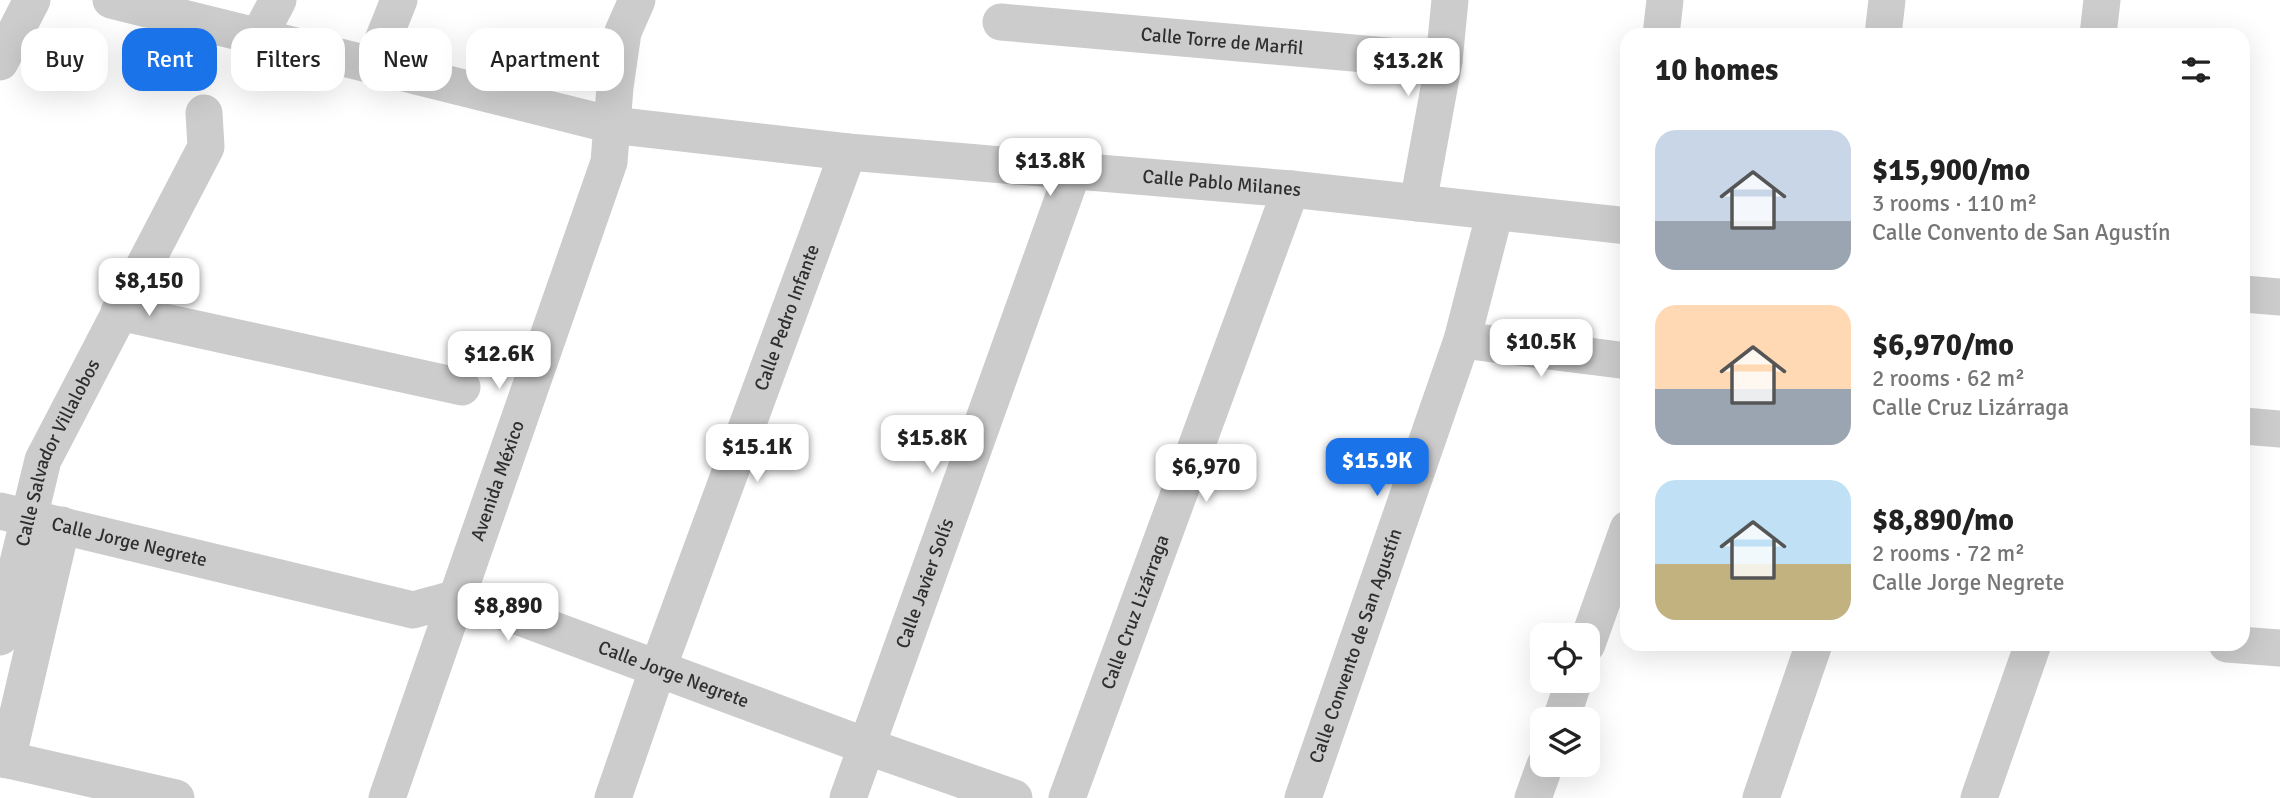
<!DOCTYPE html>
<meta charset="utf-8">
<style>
body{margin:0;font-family:Signika,sans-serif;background:#f6f6f6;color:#222;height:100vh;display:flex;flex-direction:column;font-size:26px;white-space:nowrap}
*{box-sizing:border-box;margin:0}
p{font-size:23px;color:#767676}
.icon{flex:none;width:38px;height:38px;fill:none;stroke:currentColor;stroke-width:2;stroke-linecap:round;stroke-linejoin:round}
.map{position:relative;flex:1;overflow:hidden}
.drawer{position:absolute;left:1620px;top:28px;width:630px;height:623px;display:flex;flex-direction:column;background:#fff;border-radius:21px;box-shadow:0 7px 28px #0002}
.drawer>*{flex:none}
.top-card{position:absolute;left:21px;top:28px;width:665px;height:63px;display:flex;gap:14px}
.tools{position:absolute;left:1530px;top:623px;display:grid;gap:14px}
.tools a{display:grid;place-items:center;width:70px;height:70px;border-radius:14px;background:#fff;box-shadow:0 7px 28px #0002;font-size:35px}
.price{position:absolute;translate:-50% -60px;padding:0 16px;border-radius:14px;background:#fff;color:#222;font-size:23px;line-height:46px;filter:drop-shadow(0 2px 4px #0008)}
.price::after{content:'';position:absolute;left:50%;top:42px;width:21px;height:16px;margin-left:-10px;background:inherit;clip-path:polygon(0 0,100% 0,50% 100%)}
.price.current{background:#1a73e8;color:#fff}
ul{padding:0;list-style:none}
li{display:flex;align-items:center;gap:21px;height:175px;padding:0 35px}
li span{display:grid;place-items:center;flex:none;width:196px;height:140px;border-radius:21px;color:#555}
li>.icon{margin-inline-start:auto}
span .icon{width:84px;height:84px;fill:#fffc;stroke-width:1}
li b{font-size:30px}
h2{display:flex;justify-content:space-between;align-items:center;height:84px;padding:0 35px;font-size:30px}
.tag{padding:0 24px;border-radius:21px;background:#fff;box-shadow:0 7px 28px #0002;font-size:24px;line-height:63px}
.tag.current{background:#1a73e8;color:#fff}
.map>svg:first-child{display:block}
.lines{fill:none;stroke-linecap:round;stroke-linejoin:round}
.minor{stroke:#ccc;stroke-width:37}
.labels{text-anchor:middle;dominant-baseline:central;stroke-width:7;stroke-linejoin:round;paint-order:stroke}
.street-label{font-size:19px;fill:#2f2f2f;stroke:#fff}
</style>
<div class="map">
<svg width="2280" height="798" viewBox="0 0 2280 798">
<rect width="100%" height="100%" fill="#fff"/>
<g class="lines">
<g class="minor">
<path id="s1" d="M111,0l501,125 236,27 443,37 337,37"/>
<path id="s2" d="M1001,22l443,39"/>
<path d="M1661,35l4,-35"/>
<path d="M1883,35l4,-35"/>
<path d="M2098,35l4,-35"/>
<path d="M259,36l19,-36"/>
<path d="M0,62l32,-62"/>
<path d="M373,65l26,-65"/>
<path d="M1418,203l26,-142 6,-61"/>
<path d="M2244,294l36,3"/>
<path d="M119,312l343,75"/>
<path d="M1462,340l166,21"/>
<path d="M2244,426l36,3"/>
<path id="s3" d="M0,511l413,99 44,-12 54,16 355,132 148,52"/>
<path id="s4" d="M0,637l43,-177 163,-313 -2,-34"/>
<path d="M1587,644l41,-115"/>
<path d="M2227,644l53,4"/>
<path d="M1561,719l13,-38"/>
<path d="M0,758l176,40"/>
<path d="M7,760l55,-235"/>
<path id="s5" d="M387,798l222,-636 6,-75 8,-55 14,-32"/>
<path id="s6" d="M613,798l45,-130 190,-516"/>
<path id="s7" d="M848,798l225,-627"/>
<path id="s8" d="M1067,798l224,-609"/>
<path id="s9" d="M1303,798l159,-458 33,-128"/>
<path d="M1533,798l12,-33"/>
<path d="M1761,798l53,-154"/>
<path d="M1979,798l54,-154"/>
</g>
</g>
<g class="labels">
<g class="street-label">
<text stroke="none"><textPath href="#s2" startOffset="222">Calle Torre de Marfil</textPath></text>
<text stroke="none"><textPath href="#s1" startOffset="1129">Calle Pablo Milanes</textPath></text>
<text stroke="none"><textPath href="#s6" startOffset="511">Calle Pedro Infante</textPath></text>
<text stroke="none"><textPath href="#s4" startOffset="194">Calle Salvador Villalobos</textPath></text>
<text stroke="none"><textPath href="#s5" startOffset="336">Avenida México</textPath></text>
<text stroke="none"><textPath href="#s3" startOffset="133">Calle Jorge Negrete</textPath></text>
<text stroke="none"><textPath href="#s7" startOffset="228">Calle Javier Solís</textPath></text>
<text stroke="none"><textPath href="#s8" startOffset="198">Calle Cruz Lizárraga</textPath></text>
<text stroke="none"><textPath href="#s9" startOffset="161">Calle Convento de San Agustín</textPath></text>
<text stroke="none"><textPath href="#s3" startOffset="700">Calle Jorge Negrete</textPath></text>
</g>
</g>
</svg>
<div class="tools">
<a><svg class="icon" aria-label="locate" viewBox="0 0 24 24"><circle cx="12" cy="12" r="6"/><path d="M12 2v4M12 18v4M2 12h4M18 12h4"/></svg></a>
<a><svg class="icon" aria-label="layers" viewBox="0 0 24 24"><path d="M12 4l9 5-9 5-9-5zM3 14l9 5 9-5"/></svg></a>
</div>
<b class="price" style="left:1408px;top:98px">$13.2K</b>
<b class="price" style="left:1050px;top:198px">$13.8K</b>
<b class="price" style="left:149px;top:318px">$8,150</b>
<b class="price" style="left:1541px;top:379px">$10.5K</b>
<b class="price" style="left:499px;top:391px">$12.6K</b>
<b class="price" style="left:932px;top:475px">$15.8K</b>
<b class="price" style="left:757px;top:484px">$15.1K</b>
<b class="price current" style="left:1377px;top:498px">$15.9K</b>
<b class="price" style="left:1206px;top:504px">$6,970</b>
<b class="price" style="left:508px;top:643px">$8,890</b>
<div class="top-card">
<a class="tag">Buy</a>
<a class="tag current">Rent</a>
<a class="tag">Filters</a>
<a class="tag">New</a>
<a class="tag">Apartment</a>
</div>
<section class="drawer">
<h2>10 homes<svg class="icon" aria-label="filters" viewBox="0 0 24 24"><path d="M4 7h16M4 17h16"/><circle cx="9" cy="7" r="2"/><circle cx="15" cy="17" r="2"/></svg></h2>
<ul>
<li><span style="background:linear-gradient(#c9d6e8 65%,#9aa5b1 0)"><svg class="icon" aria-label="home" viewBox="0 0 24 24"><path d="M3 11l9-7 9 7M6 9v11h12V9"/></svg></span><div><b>$15,900/mo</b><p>3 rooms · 110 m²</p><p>Calle Convento de San Agustín</p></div></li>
<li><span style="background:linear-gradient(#ffd9b3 60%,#9aa5b1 0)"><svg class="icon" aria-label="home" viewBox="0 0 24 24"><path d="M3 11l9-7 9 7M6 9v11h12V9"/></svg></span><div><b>$6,970/mo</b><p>2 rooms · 62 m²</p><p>Calle Cruz Lizárraga</p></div></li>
<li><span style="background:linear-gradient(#bfe0f5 60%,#c2b280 0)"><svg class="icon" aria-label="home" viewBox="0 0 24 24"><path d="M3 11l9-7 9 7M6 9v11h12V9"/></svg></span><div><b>$8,890/mo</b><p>2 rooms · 72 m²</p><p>Calle Jorge Negrete</p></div></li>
</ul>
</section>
</div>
